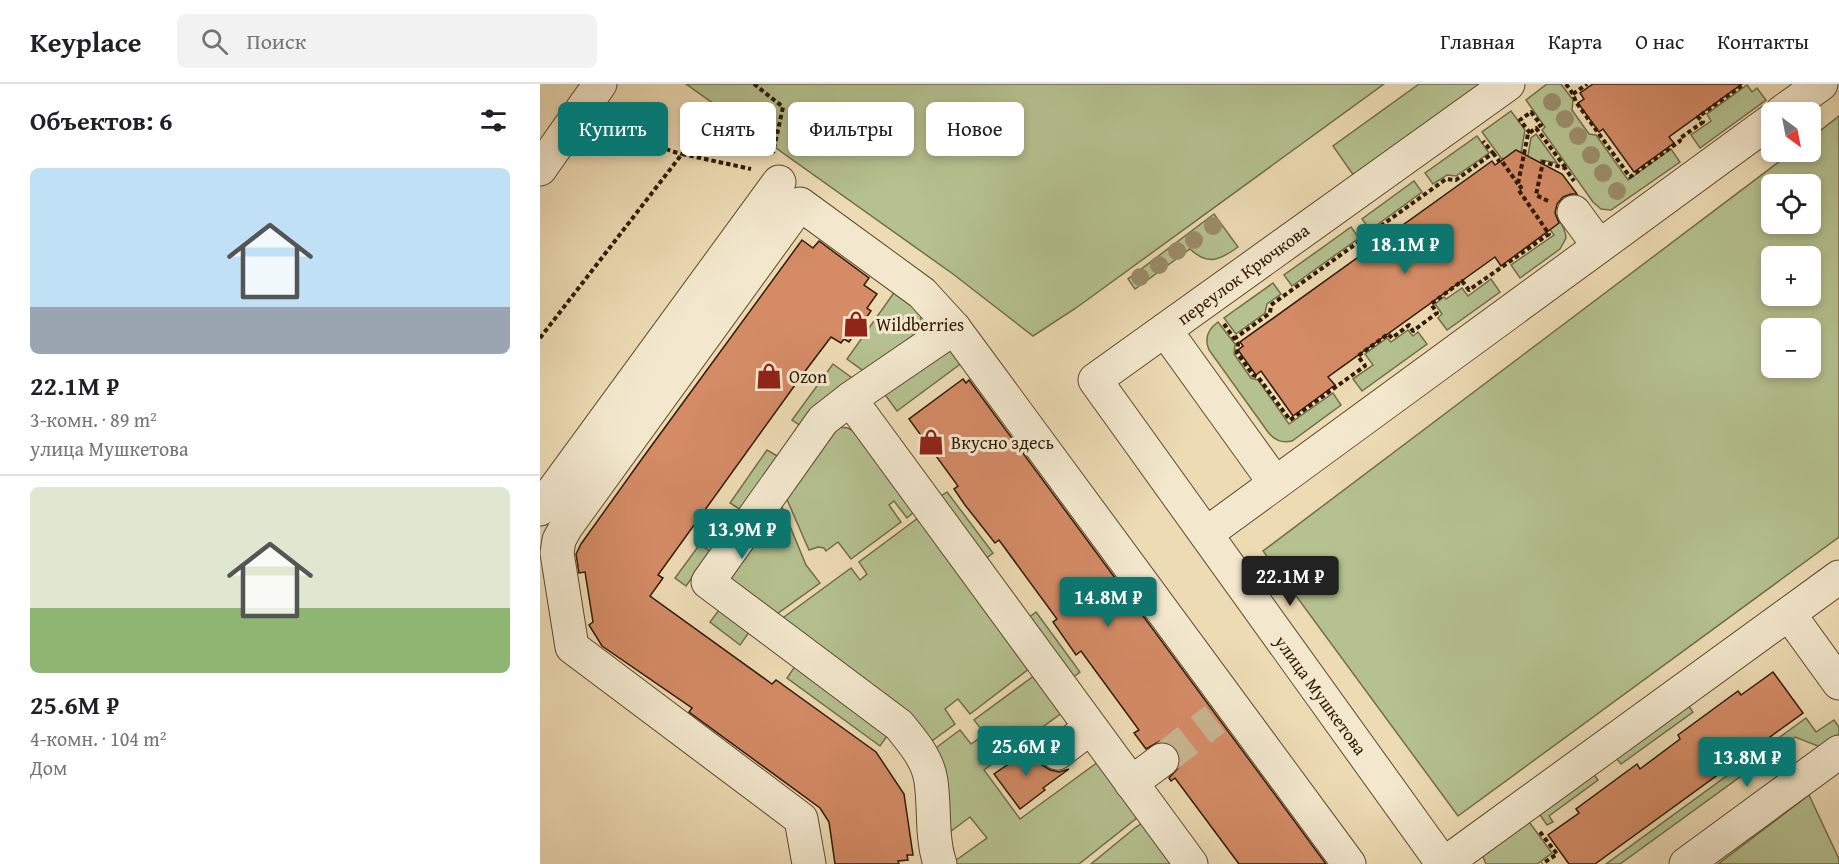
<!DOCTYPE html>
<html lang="ru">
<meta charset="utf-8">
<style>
body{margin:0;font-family:"Gentium Book Plus",serif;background:#f2f2f2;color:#202124;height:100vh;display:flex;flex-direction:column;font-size:22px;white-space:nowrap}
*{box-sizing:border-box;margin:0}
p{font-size:20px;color:#757577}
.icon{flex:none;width:33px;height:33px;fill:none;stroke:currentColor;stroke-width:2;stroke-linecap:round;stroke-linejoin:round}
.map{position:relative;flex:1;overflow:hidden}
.sheet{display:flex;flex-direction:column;background:#fff;width:540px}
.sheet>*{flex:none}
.banner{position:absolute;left:18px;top:18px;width:570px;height:54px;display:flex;gap:12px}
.needle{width:39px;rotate:148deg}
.tools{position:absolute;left:1221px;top:18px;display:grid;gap:12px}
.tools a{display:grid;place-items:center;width:60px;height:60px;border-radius:9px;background:#fff;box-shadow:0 3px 9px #0003;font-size:30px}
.price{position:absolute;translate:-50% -51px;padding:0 14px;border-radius:6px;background:#0f766e;color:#fff;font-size:20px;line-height:39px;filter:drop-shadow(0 2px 3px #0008)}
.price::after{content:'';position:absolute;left:50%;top:36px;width:18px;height:14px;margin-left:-9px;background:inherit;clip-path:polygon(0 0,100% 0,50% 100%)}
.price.active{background:#222;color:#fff}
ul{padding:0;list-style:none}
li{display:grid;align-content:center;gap:12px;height:318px;padding:0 30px}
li+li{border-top:2px solid #e0e0e0}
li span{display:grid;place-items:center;height:186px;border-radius:9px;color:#555}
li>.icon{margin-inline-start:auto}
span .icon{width:108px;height:108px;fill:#fffc;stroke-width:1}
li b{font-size:26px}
h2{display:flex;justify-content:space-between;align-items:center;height:72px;padding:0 30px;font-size:26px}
.pill{padding:0 21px;border-radius:9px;background:#fff;box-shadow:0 3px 9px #0003;font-size:21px;line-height:54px}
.pill.active{background:#0f766e;color:#fff}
header{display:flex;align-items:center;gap:36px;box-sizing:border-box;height:84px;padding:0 30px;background:#fff;border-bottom:2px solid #e0e0e0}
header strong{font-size:28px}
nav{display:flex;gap:33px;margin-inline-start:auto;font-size:21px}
.search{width:420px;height:54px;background:#f2f2f2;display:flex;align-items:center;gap:15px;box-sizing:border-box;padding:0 21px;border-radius:9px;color:#757577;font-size:22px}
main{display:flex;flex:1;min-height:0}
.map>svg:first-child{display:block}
.green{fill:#b5c190;stroke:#726e48;stroke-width:1.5;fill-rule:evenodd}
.building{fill:#d48b66;stroke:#301a01;stroke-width:1.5}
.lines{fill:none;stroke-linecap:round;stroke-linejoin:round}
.minor-tunnel{stroke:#c7b490;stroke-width:33;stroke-dasharray:33 16;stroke-linecap:butt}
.minor-casing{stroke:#5f4a2e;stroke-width:35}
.path{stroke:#301a01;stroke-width:4;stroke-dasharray:4.5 3;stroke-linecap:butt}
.minor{stroke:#f3e8ce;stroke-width:33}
.tree{fill:#9b8c69}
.labels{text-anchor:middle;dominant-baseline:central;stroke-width:6;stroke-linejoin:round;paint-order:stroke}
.street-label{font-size:18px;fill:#301a01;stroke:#f3e8ce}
.poi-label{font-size:18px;fill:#301a01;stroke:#f3e8ce;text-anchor:start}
</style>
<header>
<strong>Keyplace</strong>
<div class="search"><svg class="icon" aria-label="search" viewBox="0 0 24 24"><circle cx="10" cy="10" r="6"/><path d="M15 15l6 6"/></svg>Поиск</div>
<nav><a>Главная</a><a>Карта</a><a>О нас</a><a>Контакты</a></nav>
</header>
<main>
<section class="sheet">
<h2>Объектов: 6<svg class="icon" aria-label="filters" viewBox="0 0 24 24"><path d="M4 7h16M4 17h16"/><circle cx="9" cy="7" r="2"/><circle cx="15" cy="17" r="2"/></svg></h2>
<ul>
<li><span style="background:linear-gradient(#bfe0f5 75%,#9aa5b1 0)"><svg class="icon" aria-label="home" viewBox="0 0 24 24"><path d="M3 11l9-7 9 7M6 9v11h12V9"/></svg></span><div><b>22.1M ₽</b><p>3-комн. · 89 m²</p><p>улица Мушкетова</p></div></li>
<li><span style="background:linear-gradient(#dfe7d0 65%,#8fb573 0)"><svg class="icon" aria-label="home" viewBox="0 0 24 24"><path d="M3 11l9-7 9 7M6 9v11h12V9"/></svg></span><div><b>25.6M ₽</b><p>4-комн. · 104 m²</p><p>Дом</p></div></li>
</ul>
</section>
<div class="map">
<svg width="1299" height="780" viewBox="0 0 1299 780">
<rect width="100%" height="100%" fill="#eddbb4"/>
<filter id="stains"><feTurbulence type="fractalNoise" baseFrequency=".00333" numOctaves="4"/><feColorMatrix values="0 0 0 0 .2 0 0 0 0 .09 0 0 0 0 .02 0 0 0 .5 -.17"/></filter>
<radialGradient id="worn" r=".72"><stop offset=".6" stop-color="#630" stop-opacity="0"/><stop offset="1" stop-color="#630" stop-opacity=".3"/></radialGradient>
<g class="green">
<path d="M146,0h698l-308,224 -43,28 -80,-62z"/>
<path d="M879,0h63l-128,92 -21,-30z"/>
<path d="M1007,0h14l12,16 -1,10 17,24 7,1 32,45 43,-31 9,13 -69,48 -10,-1 -8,-7 -51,-72 3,-3 -19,-27z"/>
<path d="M1207,1l5,7 5,-4 9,12 -66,48 -9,-13 20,-14 -4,-7z"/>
<path d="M971,27l14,19 -8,46 -12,-17 -4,-1 -19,-26z"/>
<path d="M1299,32v421l-381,279 -195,-265 529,-399h18l1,-14zM1270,100v40h-38v-40zM1232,172h38v40h-38zM1232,244h38v40h-38z"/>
<path d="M996,50l21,29 -16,-3 -6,34c11,8 31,30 31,44l-6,11 -40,29 -9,-13 43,-30 -32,-45 9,-52z"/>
<path d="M937,52l12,17 -33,23 -9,-1 -14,9 -8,-11z"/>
<path d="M874,97l8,11 -52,38 -8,-11z"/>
<path d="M674,130l24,33c-18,13 -30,19 -48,2l-55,40 -7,-10z"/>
<path d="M811,143l8,11 -67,48 -8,-11z"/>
<path d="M951,195l9,13 -53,38 -9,-12 4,-4 -7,-10 9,-7 2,2 16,-11 6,8z"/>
<path d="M733,199l8,11 -14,10 -2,9 -29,21 -12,-16z"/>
<path d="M358,203l23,28 -1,11 -4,7 -51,39 -18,-13z"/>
<path d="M678,238l17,22 -1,10 17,24 7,2 31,44 44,-31 8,12 -49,36c-10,2 -17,0 -24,-9l-59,-82c-5,-12 -1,-21 9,-28z"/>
<path d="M868,246l5,6 5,-4 9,12 -65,47 -9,-12 20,-14 -8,-11 22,-16 4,4z"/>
<path d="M409,265l18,10 -70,52 -14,-19z"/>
<path d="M293,280l22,16 -54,46 -9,-6z"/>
<path d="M299,343l9,1 7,4 59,80 -7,6 -13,-17 -5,4 12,17 -50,37 -13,-17 -12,9 -2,-3 -6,-1 -9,3 -24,-55 44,-61z"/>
<path d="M227,366l12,7 -38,53 -11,-7z"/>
<path d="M407,408l46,61 -9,7 -46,-62z"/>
<path d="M240,418l26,63 14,18 -46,33 -42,-33 -2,-7z"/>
<path d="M378,434l112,150 -60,46 -12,-15 -13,10 10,15 -26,19 -149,-123 71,-52 9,12 7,-6 -8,-12z"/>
<path d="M160,460l11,8 -25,34 -11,-8z"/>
<path d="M179,526l31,21 -10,14 -30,-23z"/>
<path d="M496,528l44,60 -9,7 -44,-60z"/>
<path d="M256,581l93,68 -9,13 -93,-68z"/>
<path d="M495,591l28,37 -79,58 36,49 78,-57 40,55 -59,47h-126l-1,-1 35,-25 -17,-21 -24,18 -13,-85 27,-20 11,14 14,-10 -11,-14z"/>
<path d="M1148,621l5,7 -72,52 -6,-7z"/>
<path d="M1266,634l10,14 18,-12 5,7v7l-16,14 -28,-11 -175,127h-14z"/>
<path d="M1053,689l5,7 -49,36 4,6 -6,3 -9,-13z"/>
<path d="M1269,711l30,64v5h-121z"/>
<path d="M987,735l25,34 -15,11h-51l-4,-10z"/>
<path d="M604,738l31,42h-84l45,-37z"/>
</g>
<g class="building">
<path d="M1053,0h149l-73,53 5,6 -40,29 -31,-43 -4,3 -21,-29 6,-4 -4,-6z"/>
<path d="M976,66l46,24 15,20h-6l-8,3 -6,7 -2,9 4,10 -58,43 -6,-9 -167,120 7,8 -42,31 -32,-45 -5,4 -18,-25 5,-4 -3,-4 252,-181 3,4z"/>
<path d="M262,156l11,8 6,-7 50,37 -5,7 13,9 -10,14 4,3 -22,31 -5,-3 -3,4 -10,-6 -28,37 -145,201 5,3 -13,18 122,88 4,-4 100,72 28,42 9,61h-6l1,5 -10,1 1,3h-64l-6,-42 -9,-14 -131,-96 3,-4 -90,-62 -13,-21 4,-3 -8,-50 -6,1 -3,-19 5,-10 63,-88z"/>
<path d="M423,295l3,4 3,-3 357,484h-87l-64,-86 -4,3 -2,-3 10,-11 1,-10 -3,-9 -8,-5 -9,-2 -14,8 -12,-16 5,-3 -58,-79 -5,4 -23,-33 4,-3 -58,-79 -4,3 -30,-38 -11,-16 4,-3 -49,-67z"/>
<path d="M1233,588l30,41 -208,151h-26l-21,-29 31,-22 -3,-4 61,-45 3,5 40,-30 -2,-4 60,-44 3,4z"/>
<path d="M505,655l-5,7 -2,9 4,10 8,5 9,2 10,-3 -26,19 2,2 -25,19 -26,-35z"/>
</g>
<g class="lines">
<path class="minor-tunnel" d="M622,676l53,-41"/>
<g class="minor-casing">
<g id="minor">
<path d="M1242,28l39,-28"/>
<path d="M0,85l60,-85"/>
<path d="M1034,128l25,34"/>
<path d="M625,246l110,153"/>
<path d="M310,315l-27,21 -115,162 191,143c13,16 29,34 32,56 4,28 0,56 9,83"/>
<path d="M0,425l239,-327"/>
<path d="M666,450l566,-414"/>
<path d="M1249,530l50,69"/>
<path d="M517,669l33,-25"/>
<path d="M591,699l31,-23"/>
<path d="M269,780l-8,-45 -229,-172 -15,-94 2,-13 7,-13 234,-323 122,89 32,35"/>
<path d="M651,780l-341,-465 104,-71 395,536"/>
<path d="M903,780l-348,-484 413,-296"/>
<path d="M904,780l395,-287"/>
<path d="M1146,780l153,-112"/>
</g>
</g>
<g class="path">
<path d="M214,0l29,23 -10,46"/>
<path d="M1026,0l7,10 3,8 54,75 50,-36 -1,-2 24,-17 -5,-5 46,-33"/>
<path d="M1033,10l14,-10"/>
<path d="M77,31c22,19 36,32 65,39"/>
<path d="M990,49l-10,-13 11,-8 10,13 -5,3"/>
<path d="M953,69l6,8 2,-1 17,24"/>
<path d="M1008,117l-12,-6 7,-33 22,6 9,13"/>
<path d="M684,240l14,20 -1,9 16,22 5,2 32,43 75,-54 -7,-10 30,-22 4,4 17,-13 4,6 24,-18 -6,-9 31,-23 7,9 80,-56 -31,-45 3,-2 -3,-3 10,-50 8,-6 29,39"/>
<path d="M0,254l142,-184 69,15"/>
<path d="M694,255l36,-26 1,-8 175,-126 10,1 37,-27 -10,-12"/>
<path d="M1000,748l17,22 -15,10"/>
</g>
<use href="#minor" class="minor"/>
</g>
<g class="tree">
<circle cx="1012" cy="18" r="9"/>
<circle cx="1025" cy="35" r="9"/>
<circle cx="1038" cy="52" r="9"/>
<circle cx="1051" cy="71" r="9"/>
<circle cx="1063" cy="89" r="9"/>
<circle cx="1077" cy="107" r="9"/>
<circle cx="673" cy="142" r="9"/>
<circle cx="654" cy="156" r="9"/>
<circle cx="637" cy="167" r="9"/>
<circle cx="619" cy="181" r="9"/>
<circle cx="600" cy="193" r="9"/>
</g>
<defs>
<g id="shop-bare" transform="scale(2.07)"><path d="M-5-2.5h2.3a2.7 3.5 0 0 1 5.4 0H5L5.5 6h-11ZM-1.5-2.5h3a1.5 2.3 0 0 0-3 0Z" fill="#8f2418" stroke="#f3e8ce" stroke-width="2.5" paint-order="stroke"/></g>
</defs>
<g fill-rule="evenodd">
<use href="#shop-bare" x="316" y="240"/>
<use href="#shop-bare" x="229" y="292"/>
<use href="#shop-bare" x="391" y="358"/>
</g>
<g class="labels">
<g class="street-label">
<text transform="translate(703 190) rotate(-36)">переулок Крючкова</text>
<text transform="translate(781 611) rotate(54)">улица Мушкетова</text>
</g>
<g class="poi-label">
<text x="336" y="240">Wildberries</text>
<text x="249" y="292">Ozon</text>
<text x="411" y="358">Вкусно здесь</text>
</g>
</g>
<rect width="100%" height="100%" filter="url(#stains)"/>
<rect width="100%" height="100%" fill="url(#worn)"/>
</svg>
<div class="tools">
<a><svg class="needle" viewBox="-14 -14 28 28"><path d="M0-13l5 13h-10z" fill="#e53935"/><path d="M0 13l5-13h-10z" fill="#757577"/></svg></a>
<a><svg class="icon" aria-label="locate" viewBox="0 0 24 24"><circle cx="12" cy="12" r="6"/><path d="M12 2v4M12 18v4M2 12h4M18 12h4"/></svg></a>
<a>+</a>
<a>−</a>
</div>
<b class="price" style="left:865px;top:191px">18.1M ₽</b>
<b class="price" style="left:202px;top:476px">13.9M ₽</b>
<b class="price active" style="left:750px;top:523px">22.1M ₽</b>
<b class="price" style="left:568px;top:544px">14.8M ₽</b>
<b class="price" style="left:486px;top:693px">25.6M ₽</b>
<b class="price" style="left:1207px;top:704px">13.8M ₽</b>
<div class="banner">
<a class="pill active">Купить</a>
<a class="pill">Снять</a>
<a class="pill">Фильтры</a>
<a class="pill">Новое</a>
</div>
</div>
</main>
